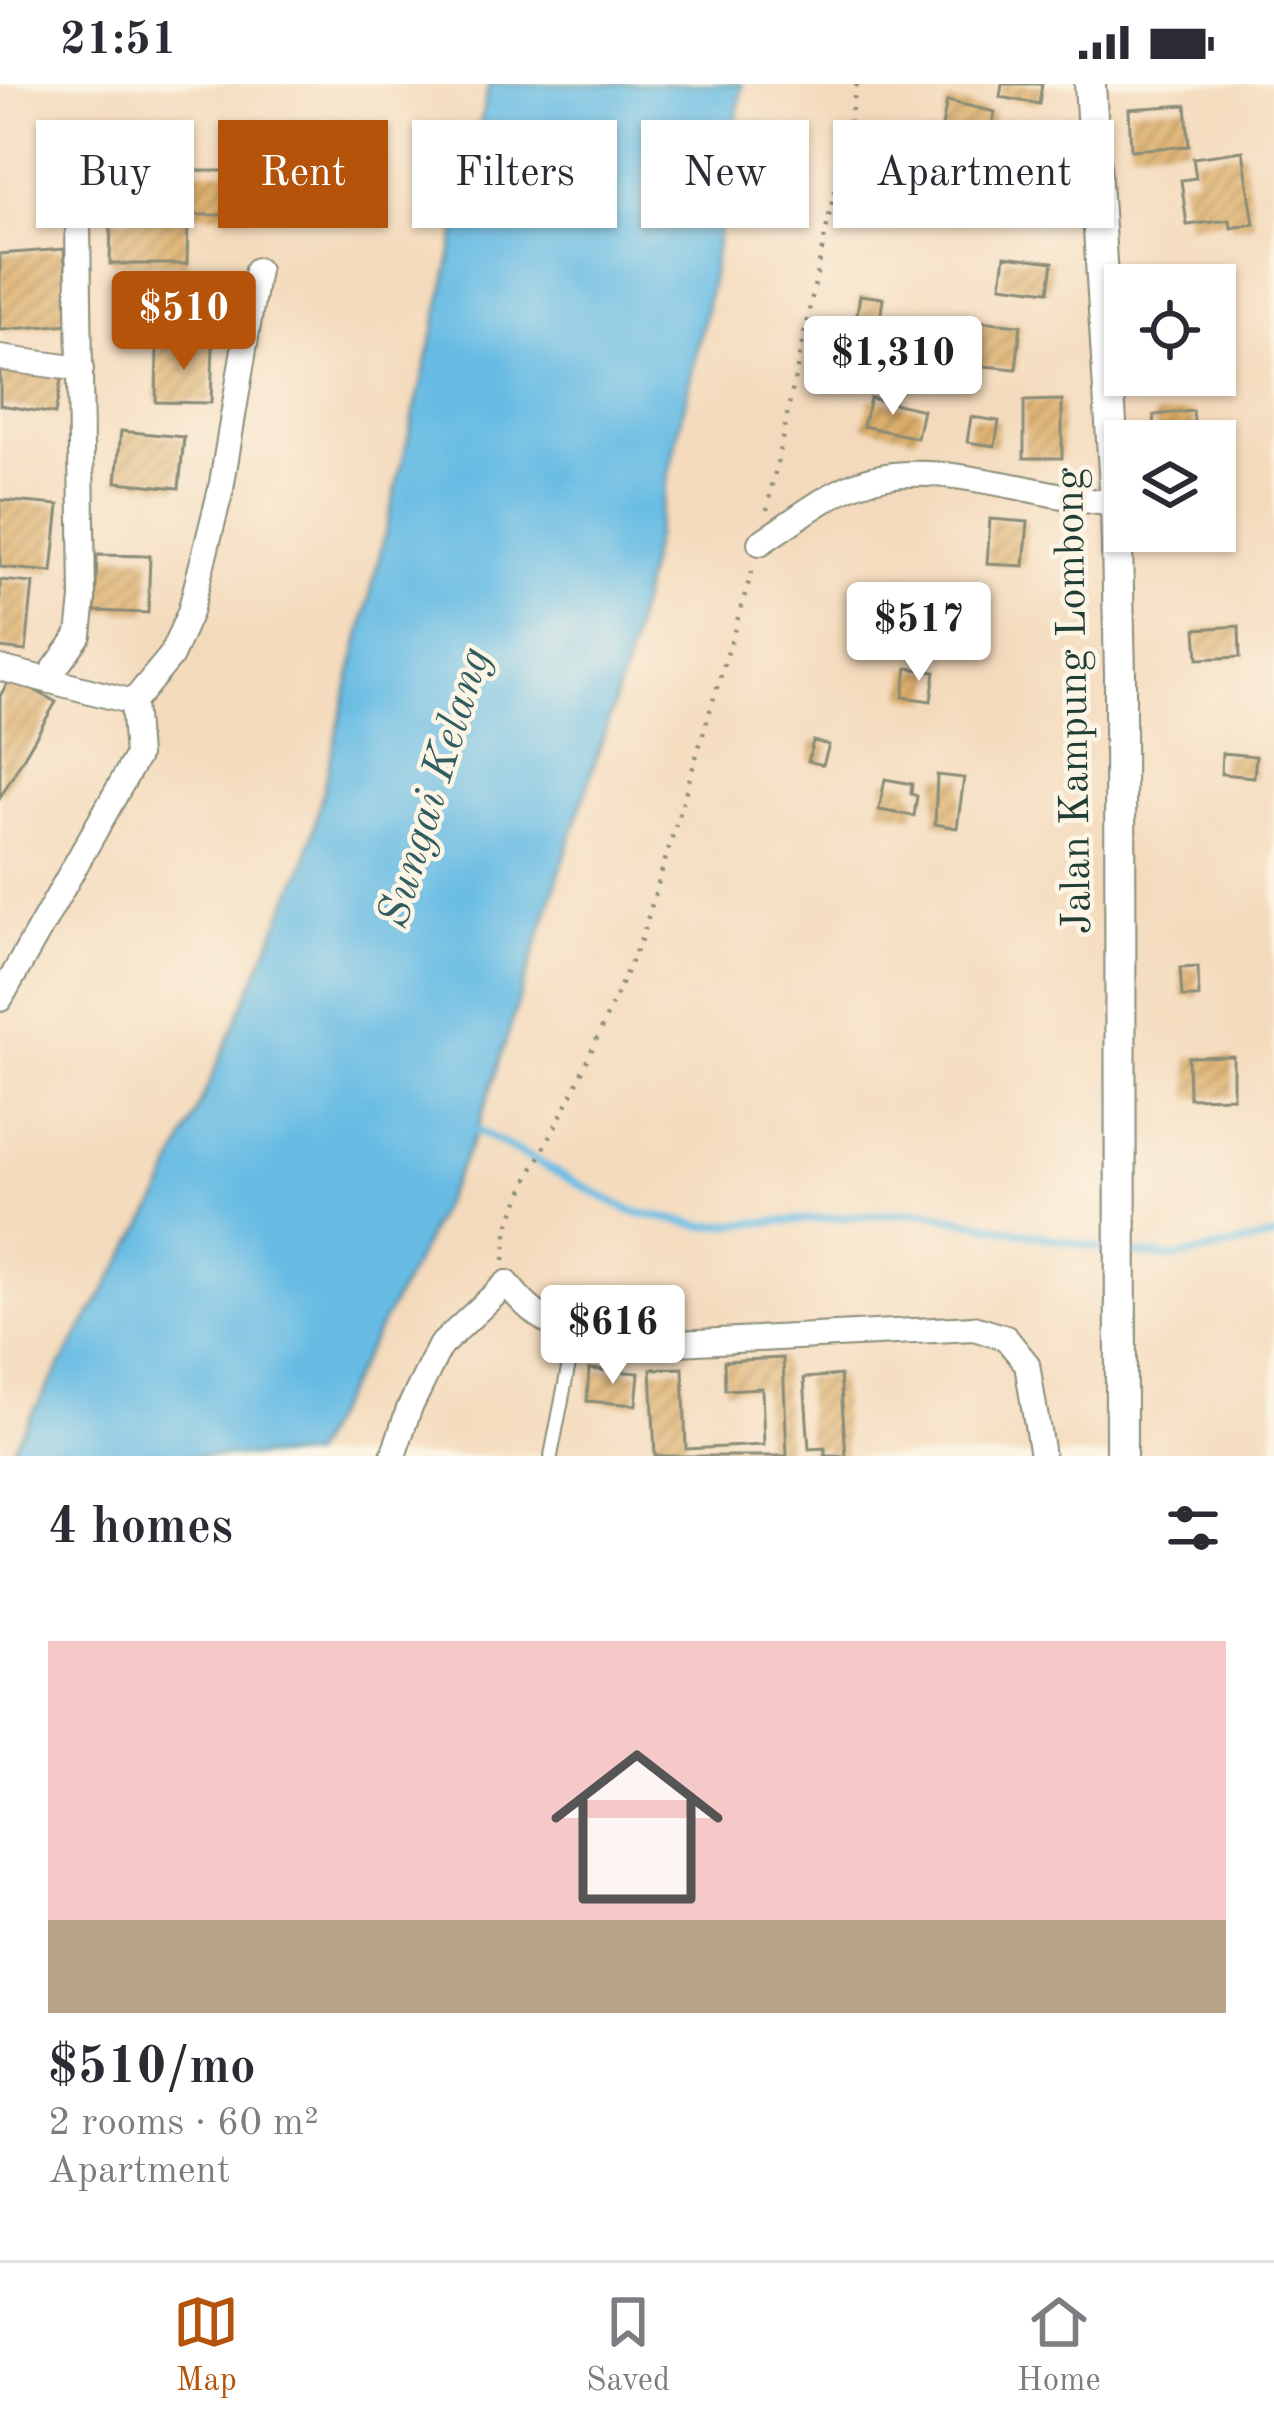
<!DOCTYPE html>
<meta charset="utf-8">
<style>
body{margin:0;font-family:"Old Standard TT",serif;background:#f2f2f3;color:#2b2b33;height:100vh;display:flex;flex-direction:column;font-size:45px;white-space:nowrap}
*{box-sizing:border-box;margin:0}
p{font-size:39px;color:#7c7c81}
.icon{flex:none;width:66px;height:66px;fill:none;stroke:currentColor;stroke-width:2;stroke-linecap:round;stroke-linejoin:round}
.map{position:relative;height:1372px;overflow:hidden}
.sheet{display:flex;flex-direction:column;background:#fff;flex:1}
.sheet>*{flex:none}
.guide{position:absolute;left:36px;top:36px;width:1203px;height:108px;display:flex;gap:24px}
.buttons{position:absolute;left:1104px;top:180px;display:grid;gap:24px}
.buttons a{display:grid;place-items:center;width:132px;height:132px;border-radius:0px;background:#fff;box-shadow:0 3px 9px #0004;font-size:60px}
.price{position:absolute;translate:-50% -102px;padding:0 27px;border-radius:12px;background:#fff;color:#222;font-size:39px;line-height:78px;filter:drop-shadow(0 3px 6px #0008)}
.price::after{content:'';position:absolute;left:50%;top:72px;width:36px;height:27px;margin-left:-18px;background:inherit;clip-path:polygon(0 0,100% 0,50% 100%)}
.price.on{background:#b45309;color:#fff}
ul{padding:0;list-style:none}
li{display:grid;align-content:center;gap:24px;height:636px;padding:0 48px}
li span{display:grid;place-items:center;height:372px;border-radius:0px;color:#555}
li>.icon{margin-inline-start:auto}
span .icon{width:216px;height:216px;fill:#fffc;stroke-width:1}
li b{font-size:51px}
h2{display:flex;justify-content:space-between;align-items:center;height:144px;padding:0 48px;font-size:51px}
.chip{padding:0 42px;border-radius:0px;background:#fff;box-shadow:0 3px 9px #0004;font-size:42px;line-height:108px}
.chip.on{background:#b45309;color:#fff}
.status{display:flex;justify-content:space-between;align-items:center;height:84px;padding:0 60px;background:#fff;direction:ltr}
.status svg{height:33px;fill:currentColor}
.dock{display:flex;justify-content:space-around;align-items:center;height:168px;border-top:3px solid #e1e1e2;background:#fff;font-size:33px;color:#7c7c81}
.dock a{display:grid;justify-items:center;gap:6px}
.dock .on{color:#b45309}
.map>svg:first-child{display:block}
.water{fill:#68bce4;stroke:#447c8c;stroke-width:3}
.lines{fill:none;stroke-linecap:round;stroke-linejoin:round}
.stream{stroke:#68bce4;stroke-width:8}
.building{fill:url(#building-hatch)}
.service-casing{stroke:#8a8c78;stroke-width:16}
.minor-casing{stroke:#8a8c78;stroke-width:28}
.tertiary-casing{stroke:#8a8c78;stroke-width:34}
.path{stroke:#8a8c78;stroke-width:4.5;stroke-dasharray:3 9;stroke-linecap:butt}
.service{stroke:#fff;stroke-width:12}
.minor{stroke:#fff;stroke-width:24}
.tertiary{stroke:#fff;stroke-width:30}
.labels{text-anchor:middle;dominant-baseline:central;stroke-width:9;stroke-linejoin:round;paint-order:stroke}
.street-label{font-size:42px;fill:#1f3d34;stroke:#fcf5e5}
.water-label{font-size:45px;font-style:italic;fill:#315d60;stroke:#fcf5e5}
</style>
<div class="status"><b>21:51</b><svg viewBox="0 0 49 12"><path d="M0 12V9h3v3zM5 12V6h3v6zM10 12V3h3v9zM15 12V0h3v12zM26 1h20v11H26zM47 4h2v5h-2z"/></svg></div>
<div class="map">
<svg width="1274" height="1372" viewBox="0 0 1274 1372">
<defs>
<pattern id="building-hatch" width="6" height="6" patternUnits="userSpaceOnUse" patternTransform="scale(3)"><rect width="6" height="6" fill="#ddae6b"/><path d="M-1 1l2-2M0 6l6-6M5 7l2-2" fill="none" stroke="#b38f59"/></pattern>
</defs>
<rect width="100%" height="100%" fill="#fcf5e5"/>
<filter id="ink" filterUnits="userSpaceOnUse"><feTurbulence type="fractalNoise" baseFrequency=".00833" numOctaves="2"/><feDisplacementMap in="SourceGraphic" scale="24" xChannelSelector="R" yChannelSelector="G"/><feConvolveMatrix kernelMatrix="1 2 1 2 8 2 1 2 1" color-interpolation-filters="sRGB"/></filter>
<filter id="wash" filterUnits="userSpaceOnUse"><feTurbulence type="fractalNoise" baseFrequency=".004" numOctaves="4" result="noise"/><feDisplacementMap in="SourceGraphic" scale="48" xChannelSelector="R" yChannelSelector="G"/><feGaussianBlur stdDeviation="2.7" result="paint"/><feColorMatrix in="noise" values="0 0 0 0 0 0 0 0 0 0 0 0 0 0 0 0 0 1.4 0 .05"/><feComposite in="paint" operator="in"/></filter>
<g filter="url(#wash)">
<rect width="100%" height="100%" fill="#f4dabc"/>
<path class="water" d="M489,0h253l-35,221 -81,360 -149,466 -63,133 -104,192h-303l151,-255 148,-341 134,-554z"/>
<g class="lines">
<g class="stream">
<path d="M471,1043l159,84 74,15 219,-14 190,39"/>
<path d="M1128,1169l48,5 98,-21"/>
</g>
</g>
<g id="blocks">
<g class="building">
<path d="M1002,0h40l-3,20 -39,-7z"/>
<path d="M947,17l48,11 -4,22 11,3 -5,21 -59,-12z"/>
<path d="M1186,21l3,41 -58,4 -2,-41z"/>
<path d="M1243,67l11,73 -23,4 -1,-8 -43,5 -6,-45 15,-2 -3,-20z"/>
<rect x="191" y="87" width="69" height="44"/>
<path d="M111,134h77l-1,46h-77z"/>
<path d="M64,165l6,75 -70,6v-76z"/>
<path d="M1005,172l48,6 -4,29 -48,-6z"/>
<path d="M230,196l1,54 -41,1v-54z"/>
<path d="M860,211l23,3 -6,44 21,4 1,-9 38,6 -5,31 -38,-6 1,-6 -13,-2 -1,6 -37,-5 3,-23 6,1z"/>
<path d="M978,237l43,4 -5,44 -43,-4z"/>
<path d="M157,260l56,1 -2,58 -55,-1z"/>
<path d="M0,281l62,10 -7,39 -55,-9z"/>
<path d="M870,314l53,12 -6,28 -54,-12z"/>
<path d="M1062,316v58h-38v-57z"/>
<path d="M1193,327l3,30h-40l-2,-26z"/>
<path d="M971,333l28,4 -4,25 -28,-4z"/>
<path d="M121,347l63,6 -5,51 -63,-6z"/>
<path d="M0,416l59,5 -7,67 -52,-5z"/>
<path d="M990,435l38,3 -4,44 -37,-2z"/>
<path d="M97,471l53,1 -2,57 -53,-2z"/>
<path d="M0,496l33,3 -7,68 -26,-3z"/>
<path d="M1239,542l1,31 -42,2 -2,-30z"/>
<path d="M907,584l28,4 -4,29 -28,-4z"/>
<path d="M11,593l45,25 -56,96v-102z"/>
<path d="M813,657l16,4 -6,20 -15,-4z"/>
<path d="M1222,669l34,3 -2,21 -33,-3z"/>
<path d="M937,691l27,3 -7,50 -22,-4z"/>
<path d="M885,695l27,5 -1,10 6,2 -3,20 -35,-6z"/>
<path d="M1198,883l1,30h-17l-2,-29z"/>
<path d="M1233,972v41l-44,1 -1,-41z"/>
<path d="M783,1274l4,98h-132l-4,-87 32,-1 3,81 78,-4 -2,-57 -37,2 -1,-29z"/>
<path d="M589,1285l50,4 -3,32 -49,-4z"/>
<path d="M840,1291l6,81h-21v-8l-16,1 -5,-71z"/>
</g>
</g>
</g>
<g filter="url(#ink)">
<use href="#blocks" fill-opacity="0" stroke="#8a8c78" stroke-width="3"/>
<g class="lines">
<g class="service-casing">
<path id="service" d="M551,1372l23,-118"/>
</g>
<g class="minor-casing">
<g id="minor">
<path d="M0,274l81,11"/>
<path d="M760,459c31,-20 63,-46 96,-59 75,-30 181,14 260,20"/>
<path d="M0,584l133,34"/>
<path d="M48,594l31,-43 4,-36 -5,-376"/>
<path d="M133,618l38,-46 19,-44 31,-123 36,-219"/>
<path d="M0,915l137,-243 -4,-54"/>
<path d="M393,1372l16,-47 31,-63 67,-63c29,40 65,55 111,63l356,-18 32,10 21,26 15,92"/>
</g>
</g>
<g class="tertiary-casing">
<path id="tertiary" d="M1090,0l26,420 4,171 1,781"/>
</g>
<g class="path">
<path d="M767,426l90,-426"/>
<path d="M504,1176l4,-34 20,-47 45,-87 69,-155 111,-369"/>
</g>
<use href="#service" class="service"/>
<use href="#minor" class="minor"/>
<use href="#tertiary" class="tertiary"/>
</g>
</g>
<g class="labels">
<g class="street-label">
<text transform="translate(1075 617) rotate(-91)">Jalan Kampung Lombong</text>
</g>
<g class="water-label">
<text transform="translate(436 704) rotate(-73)">Sungai Kelang</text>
</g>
</g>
</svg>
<div class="buttons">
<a><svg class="icon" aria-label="locate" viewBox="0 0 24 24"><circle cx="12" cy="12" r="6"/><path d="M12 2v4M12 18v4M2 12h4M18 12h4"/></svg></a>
<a><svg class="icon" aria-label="layers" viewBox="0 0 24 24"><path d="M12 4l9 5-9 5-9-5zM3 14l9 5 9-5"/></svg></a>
</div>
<b class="price on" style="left:184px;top:289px">$510</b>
<b class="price" style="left:893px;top:334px">$1,310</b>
<b class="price" style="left:919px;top:600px">$517</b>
<b class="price" style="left:613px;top:1303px">$616</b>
<div class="guide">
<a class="chip">Buy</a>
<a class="chip on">Rent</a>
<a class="chip">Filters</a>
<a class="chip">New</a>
<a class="chip">Apartment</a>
</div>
</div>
<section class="sheet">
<h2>4 homes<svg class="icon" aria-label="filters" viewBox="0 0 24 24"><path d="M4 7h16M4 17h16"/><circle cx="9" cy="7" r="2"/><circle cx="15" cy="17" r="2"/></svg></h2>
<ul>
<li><span style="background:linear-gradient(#f6c9c9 75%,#b9a48a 0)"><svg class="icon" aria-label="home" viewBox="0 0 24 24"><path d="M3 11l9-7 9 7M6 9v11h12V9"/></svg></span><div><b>$510/mo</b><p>2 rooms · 60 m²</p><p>Apartment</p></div></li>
</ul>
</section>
<nav class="dock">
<a class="on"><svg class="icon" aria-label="map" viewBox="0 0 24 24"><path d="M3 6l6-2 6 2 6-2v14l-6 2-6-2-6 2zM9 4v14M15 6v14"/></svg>Map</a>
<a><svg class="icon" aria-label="saved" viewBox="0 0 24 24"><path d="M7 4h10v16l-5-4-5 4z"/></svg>Saved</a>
<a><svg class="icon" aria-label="home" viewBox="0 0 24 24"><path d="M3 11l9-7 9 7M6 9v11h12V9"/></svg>Home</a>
</nav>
